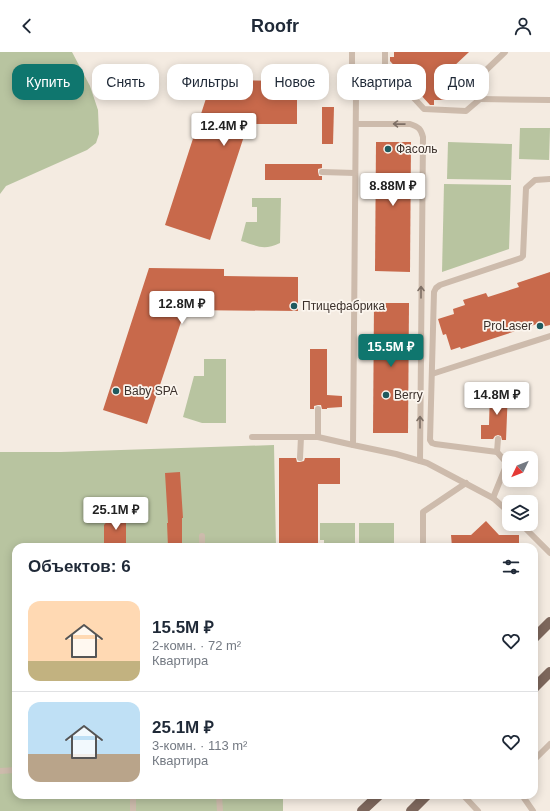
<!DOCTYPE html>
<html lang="ru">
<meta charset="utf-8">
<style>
body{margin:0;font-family:Helvetica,sans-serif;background:#f2f2f3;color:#1f2937;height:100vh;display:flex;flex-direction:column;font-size:15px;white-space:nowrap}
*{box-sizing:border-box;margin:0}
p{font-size:13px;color:#747a83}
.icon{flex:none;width:22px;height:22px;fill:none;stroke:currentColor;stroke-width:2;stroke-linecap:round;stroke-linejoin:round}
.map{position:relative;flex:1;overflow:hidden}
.drawer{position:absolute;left:12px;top:491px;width:526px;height:256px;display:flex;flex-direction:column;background:#fff;border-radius:12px;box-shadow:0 2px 10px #0003}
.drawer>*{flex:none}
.hud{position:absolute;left:12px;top:12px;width:526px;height:36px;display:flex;gap:8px}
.needle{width:26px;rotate:227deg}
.buttons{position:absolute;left:502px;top:399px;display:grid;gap:8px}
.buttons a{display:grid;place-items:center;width:36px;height:36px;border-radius:8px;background:#fff;box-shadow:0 2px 10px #0003;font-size:20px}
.price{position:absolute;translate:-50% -34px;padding:0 9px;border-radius:4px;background:#fff;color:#222;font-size:13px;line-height:26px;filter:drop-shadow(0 1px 2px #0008)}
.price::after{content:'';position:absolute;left:50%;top:24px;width:12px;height:9px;margin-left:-6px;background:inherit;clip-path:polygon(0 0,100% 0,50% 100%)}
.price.on{background:#0f766e;color:#fff}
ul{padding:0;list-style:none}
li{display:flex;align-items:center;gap:12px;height:100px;padding:0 16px}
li+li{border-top:1px solid #e0e1e3}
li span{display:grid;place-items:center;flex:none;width:112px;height:80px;border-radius:12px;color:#555}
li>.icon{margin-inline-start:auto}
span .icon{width:48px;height:48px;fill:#fffc;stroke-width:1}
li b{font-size:17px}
h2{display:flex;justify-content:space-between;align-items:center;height:48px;padding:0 16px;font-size:17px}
.chip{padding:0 14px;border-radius:12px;background:#fff;box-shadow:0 2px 10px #0003;font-size:14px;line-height:36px}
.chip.on{background:#0f766e;color:#fff}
header{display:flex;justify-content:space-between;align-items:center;height:52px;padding:0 16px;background:#fff;font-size:18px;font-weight:700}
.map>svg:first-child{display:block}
.green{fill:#b8c4a0}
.building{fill:#c8694b}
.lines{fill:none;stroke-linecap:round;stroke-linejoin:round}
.service{stroke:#cdbbac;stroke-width:6}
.primary{stroke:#7d675c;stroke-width:10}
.oneway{stroke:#7d6f65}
.poi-dot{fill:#1f5a5e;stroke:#fbf5ee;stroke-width:1.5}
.labels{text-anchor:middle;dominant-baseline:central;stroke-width:3.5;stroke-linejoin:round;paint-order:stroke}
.poi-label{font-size:12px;fill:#3b302b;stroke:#fbf5ee;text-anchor:start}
</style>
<header><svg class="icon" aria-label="back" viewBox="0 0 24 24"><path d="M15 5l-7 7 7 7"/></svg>Roofr<svg class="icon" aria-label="person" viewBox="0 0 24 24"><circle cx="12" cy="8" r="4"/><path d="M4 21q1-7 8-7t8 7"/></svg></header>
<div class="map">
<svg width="550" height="759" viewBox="0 0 550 759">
<rect width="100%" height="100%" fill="#f4ebe1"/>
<g class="green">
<path d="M0,0h72l18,34 8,24 1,24 -3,9 -9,7 -81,36 -6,8z"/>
<path d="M520,76h30l-1,32 -30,-1z"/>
<path d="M448,90l64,2 -1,36 -64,-1z"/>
<path d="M444,132l67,1 -2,64 -67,23z"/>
<path d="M252,146h29l-1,45c-17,8 -22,3 -39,-2l5,-19h11v-15h-5z"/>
<path d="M204,307h22v64h-24l-19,-6 11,-41h10z"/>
<path d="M274,393l2,102h-260v248h267v16h-283v-359h61z"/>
<path d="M320,471h35v24h-31v-7h-4z"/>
<rect x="359" y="471" width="35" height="24"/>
</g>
<g class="building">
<path d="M394,0h75l-17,16 1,32h-19v5h-4l-40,-44v-4h4z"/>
<path d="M212,28l75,1 1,6h9v37h-49l-38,116 -45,-15z"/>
<path d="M322,55h12l-1,37h-11z"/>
<path d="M376,90h35l-1,130 -35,-1z"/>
<path d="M265,112h57v4l-4,1v3l1,4h3v4h-57z"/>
<path d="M149,216l75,1v7l74,1v34l-113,-1 -38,114 -44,-14z"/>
<path d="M550,220v53l-8,2 -5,-3 -76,25 -1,-2 -9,3 -5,-16 -3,1 -5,-16 16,-5 -1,-5 12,-4 -2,-5 23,-7 2,4 31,-10 -2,-4z"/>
<path d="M374,251h35l-1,130h-35z"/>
<path d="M310,297h17v46l15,1v11l-15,1v1h-5l-1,-4h-3l-4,1v3h-4z"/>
<path d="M490,338h18l-2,50h-4l-1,-4 -3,-1 -3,1 -2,3h-12v-14h8z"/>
<path d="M279,406h17l1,4h3l4,-1 1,-3h35v26h-22v63h-39z"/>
<path d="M180,420l3,46h-1v29h-14l-1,-24h1l-3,-50z"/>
<path d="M114,461h12v34h-22v-22z"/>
<path d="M486,469l13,14h20v12h-67l-1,-12h20z"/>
</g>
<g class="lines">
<g class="service">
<path d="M352,0v29l4,14 -3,350 43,9 31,9 66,35 16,14"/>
<path d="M385,0v15l39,42 42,2 14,-12 1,-24 24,-23"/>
<path d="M480,47l70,1"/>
<path d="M356,72h54c9,3 11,5 13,13l-3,324"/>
<path d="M322,120l33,1"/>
<path d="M432,322l118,-38"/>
<path d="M252,385h66l35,8"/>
<path d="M318,385v-28"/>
<path d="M497,400l1,-13"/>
<path d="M300,406l1,-21"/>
<path d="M493,446l13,-32 -1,-5 -8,-9 -62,-8 -3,-1 -2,-3 4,-148 2,-4 4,-3 81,-27 2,-2 3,-68 9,-8 15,-1"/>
<path d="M521,472l29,29"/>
<path d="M202,484v11"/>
<path d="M423,495v-35l43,-29"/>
<path d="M534,708l16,-16"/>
<path d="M0,719l16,-1"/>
<path d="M133,743v16"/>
<path d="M219,743l1,16"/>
<path d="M463,743l15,16"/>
<path d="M524,743v3l9,13"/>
</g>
<g class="primary">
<path d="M534,586l16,-16"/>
<path d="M534,636l16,-16"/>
<path d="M362,759l17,-16"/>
<path d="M411,759l16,-16"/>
</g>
</g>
<defs><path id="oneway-shaft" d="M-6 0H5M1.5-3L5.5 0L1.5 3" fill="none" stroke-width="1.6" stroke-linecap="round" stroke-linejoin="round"/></defs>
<g class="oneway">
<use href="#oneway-shaft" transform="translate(399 72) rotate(-179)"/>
<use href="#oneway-shaft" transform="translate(421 240) rotate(-90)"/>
<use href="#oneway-shaft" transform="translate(420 370) rotate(-90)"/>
</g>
<g class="poi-dot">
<circle cx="388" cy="97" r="4"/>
<circle cx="294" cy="254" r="4"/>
<circle cx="540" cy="274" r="4"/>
<circle cx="116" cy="339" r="4"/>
<circle cx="386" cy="343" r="4"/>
</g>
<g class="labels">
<g class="poi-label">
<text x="396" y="97">Фасоль</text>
<text x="302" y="254">Птицефабрика</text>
<text x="532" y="274" text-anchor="end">ProLaser</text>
<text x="124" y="339">Baby SPA</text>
<text x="394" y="343">Berry</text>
</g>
</g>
</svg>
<div class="buttons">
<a><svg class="needle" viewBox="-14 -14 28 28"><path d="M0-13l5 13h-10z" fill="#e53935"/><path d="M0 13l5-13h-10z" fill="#747a83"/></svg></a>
<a><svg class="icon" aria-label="layers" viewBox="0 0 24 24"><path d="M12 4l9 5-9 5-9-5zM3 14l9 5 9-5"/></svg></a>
</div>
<b class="price" style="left:224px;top:95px">12.4M ₽</b>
<b class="price" style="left:393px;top:155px">8.88M ₽</b>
<b class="price" style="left:182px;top:273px">12.8M ₽</b>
<b class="price on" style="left:391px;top:316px">15.5M ₽</b>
<b class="price" style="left:497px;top:364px">14.8M ₽</b>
<b class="price" style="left:116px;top:479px">25.1M ₽</b>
<div class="hud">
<a class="chip on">Купить</a>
<a class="chip">Снять</a>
<a class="chip">Фильтры</a>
<a class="chip">Новое</a>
<a class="chip">Квартира</a>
<a class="chip">Дом</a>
</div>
<section class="drawer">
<h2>Объектов: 6<svg class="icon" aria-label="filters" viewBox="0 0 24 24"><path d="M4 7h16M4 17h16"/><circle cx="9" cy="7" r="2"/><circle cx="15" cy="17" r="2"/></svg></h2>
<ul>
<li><span style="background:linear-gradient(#ffd9b3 75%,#c2b280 0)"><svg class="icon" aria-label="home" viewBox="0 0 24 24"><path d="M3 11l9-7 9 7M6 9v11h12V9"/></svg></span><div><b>15.5M ₽</b><p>2-комн. · 72 m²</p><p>Квартира</p></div><svg class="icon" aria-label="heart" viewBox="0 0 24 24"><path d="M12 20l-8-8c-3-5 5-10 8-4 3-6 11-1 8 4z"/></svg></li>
<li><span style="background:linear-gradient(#bfe0f5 65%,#b9a48a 0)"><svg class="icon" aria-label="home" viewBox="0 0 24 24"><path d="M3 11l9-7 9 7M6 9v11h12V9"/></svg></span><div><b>25.1M ₽</b><p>3-комн. · 113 m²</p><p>Квартира</p></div><svg class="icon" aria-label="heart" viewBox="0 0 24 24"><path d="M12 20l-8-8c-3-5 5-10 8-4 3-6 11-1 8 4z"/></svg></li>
</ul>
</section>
</div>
